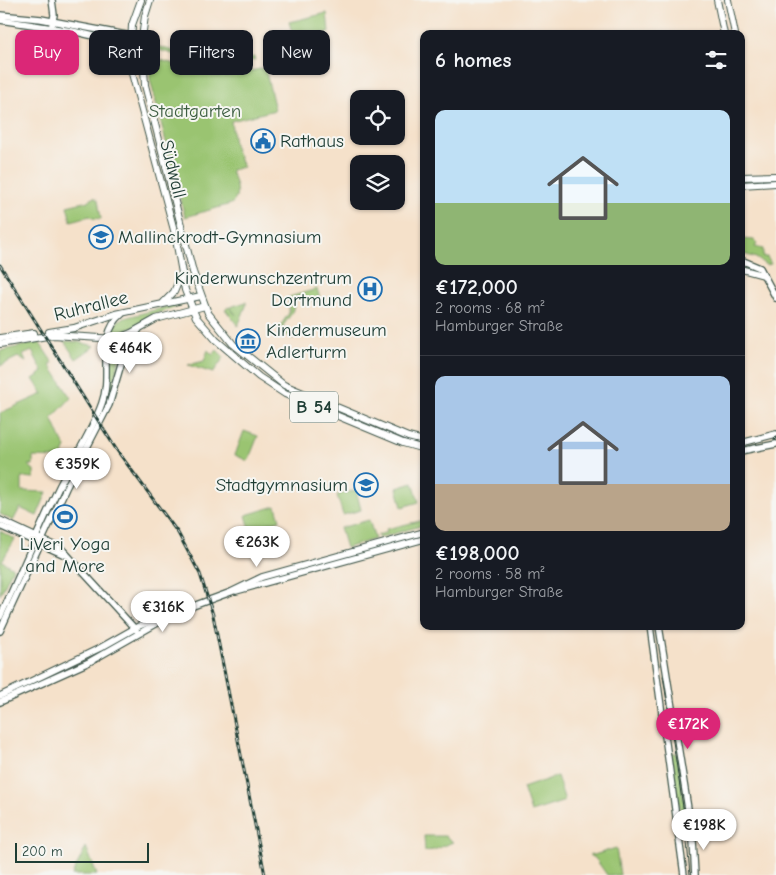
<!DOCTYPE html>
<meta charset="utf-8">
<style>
body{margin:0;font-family:"Comic Neue",sans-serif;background:#20242c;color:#f1f3f6;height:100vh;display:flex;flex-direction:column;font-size:19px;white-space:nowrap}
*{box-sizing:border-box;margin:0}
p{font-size:16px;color:#9ea1a6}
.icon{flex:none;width:28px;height:28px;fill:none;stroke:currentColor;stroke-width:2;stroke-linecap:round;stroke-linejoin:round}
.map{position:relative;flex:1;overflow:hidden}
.side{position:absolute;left:420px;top:30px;width:325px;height:600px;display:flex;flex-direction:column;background:#171b24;border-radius:10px;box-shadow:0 1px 4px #0004}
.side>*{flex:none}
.hud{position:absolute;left:15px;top:30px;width:330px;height:45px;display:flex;gap:10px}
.buttons{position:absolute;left:350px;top:90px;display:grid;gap:10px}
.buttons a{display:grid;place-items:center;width:55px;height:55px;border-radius:10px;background:#171b24;box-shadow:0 1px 4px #0004;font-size:25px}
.scale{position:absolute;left:15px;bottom:12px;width:134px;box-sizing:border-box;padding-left:5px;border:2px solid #1f3d34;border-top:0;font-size:14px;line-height:18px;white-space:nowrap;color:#1f3d34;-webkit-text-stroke:4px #f6f6f2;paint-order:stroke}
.price{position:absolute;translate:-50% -42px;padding:0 11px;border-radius:18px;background:#fff;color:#222;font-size:16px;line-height:32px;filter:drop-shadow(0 1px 2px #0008)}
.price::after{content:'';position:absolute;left:50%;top:30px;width:15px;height:11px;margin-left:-8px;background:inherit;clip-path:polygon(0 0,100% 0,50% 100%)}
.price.current{background:#db2777;color:#fff}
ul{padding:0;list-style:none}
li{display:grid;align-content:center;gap:10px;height:265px;padding:0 15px}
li+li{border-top:1px solid #363941}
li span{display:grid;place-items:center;height:155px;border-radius:10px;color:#555}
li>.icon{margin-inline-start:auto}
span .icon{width:90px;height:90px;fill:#fffc;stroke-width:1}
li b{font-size:21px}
h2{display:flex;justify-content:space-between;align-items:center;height:60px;padding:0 15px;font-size:21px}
.chip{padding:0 18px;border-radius:10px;background:#171b24;box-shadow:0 1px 4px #0004;font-size:18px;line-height:45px}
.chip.current{background:#db2777;color:#fff}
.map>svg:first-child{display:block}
.green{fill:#9ac471;stroke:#5c8052}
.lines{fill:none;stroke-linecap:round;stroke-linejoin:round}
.secondary-casing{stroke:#3f564a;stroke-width:8}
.primary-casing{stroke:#3f564a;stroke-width:8}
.secondary{stroke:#fff;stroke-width:5.5}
.primary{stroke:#fff;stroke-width:6}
.tram{stroke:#1f3d34;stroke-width:1}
.rail-casing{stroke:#1f3d34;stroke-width:3}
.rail{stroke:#f6f6f2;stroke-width:1;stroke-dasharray:4;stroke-linecap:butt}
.labels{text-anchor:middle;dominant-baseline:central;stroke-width:4;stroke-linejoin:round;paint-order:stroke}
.shield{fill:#f6f6f2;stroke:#60746d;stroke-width:1}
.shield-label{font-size:18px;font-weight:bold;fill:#1f3d34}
.park-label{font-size:19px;fill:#3e5f43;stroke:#f6f6f2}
.poi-label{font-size:19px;fill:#1f3d34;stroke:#f6f6f2;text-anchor:start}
.street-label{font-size:19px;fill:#1f3d34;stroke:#f6f6f2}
</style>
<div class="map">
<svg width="776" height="875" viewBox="0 0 776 875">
<rect width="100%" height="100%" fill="#f6f6f2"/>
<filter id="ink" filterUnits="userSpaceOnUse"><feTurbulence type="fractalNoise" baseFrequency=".02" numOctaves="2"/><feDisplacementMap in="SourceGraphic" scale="10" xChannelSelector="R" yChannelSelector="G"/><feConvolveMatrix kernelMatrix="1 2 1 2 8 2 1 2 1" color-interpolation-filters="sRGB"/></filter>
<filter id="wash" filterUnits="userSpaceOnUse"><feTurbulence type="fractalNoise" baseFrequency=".0096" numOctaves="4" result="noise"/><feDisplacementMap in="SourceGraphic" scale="20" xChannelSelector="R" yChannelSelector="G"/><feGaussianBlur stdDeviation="1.12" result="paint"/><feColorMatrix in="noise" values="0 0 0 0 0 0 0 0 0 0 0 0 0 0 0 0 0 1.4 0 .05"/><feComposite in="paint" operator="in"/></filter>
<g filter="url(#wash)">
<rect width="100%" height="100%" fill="#f5e1ca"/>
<g class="green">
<path d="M327,13l2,19 -42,10 5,-10 -3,-10z"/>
<path d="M153,45c34,10 65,21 101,12l1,3c-37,8 -67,-1 -102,-12z"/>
<path d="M161,60l52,16h13l39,-8 10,42 -44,11 3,24 9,22 -12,3c3,12 11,26 0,34l-46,13 -35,-138v-12z"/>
<path d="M94,197l4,3 3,19 -9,-1 -2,-2 -19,5 -4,-15 21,-5z"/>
<path d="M741,239l13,1 3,4 -2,3 8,2v8h4l4,7 -5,1 -10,-7 -12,-4z"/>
<path d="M317,289l4,12 -2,2 -4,-4 -3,2 -16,-4 -4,16 -10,14 12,9 -1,3 -15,-10 11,-16v-16z"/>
<path d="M246,302v4l-8,20 -13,-17 4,-2 7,8 -6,-8z"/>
<path d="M180,303l1,3 -30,9 -19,13 -22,7 6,-12 5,-4z"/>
<path d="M64,341l14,1 17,4 -19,13z"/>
<path d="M39,342l14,21 -3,2 21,33 -19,20 10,23 4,6 -9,25 -3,-2h2v-12l-23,-1v8h-5l6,5v8l-12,-1v14l25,1 -10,24 -17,-8 -7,13 -13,-7v-101l43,-19 -10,-15 10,-7 -11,-21 -9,4 3,7 -8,-5 -18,9v-15z"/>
<path d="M109,349l11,7 -8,33 -12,31 -2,-2 11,-32z"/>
<path d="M208,350l5,5 4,-5 7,7 -11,16 -25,-8 16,-4z"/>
<path d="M244,431l14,5 -10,25 -13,-6z"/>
<path d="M413,483l6,19 -17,5 -5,-19z"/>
<path d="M356,490l5,20 -18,5 -6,-20z"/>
<path d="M276,506l4,14 -30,9 -4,-14z"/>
<path d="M369,520l6,19 -29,9 -6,-20z"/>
<path d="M424,520v5l-45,13 -1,-3 9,-3 -1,-3z"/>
<path d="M0,531l15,8 -13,22 11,7 -13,27z"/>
<path d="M676,753l12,69 -4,1 -2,-2 -12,-67z"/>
<path d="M557,776l8,25 -34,11 -8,-24z"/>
<path d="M424,836h21l8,6 -19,8 -9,1z"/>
<path d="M86,847l11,28h-25z"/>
<path d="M616,848l4,27h-13l-12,-17 -5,-2v-2l4,1z"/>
</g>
</g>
<g filter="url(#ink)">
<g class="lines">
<g class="secondary-casing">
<g id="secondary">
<path d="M52,0l2,15 -2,10"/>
<path d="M0,15l41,4 101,19"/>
<path d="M0,20l72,11 70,16"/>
<path d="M741,260l19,8 16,30"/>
<path d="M741,269l22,6"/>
<path d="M741,443l35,-9"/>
<path d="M741,451l35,-7"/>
<path d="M0,520l62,29 74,81"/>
<path d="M0,526l65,29"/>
<path d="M236,591l188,-52"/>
<path d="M0,617c21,-44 39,-89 60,-132 14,-27 32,-53 42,-82 11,-30 -7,-67 20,-89"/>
<path d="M650,626l34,249"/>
<path d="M659,626l34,214 2,35"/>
<path d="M0,631l66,-143 43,-83 15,-51 15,-25"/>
<path d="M0,696l100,-48 39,-22 92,-34 31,-15 162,-45"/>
<path d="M0,702l89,-40 79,-45"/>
</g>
</g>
<g class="primary-casing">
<g id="primary">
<path d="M141,0l-9,25 -2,41 45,168 10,56 11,27 20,23 43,37 26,17 118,49 21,6"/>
<path d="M150,0l-5,16 -3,22 3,47 48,187 15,41 25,31 51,41 124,52 16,4"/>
<path d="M717,0l7,34"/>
<path d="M728,0l7,34"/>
<path d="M741,177l35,-1"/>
<path d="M741,185l35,-2"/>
<path d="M164,302l10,-10 8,-19"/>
<path d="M49,332l25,-4 42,-14 85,-18"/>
<path d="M0,338l34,-5"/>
<path d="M0,344l53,-9 63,4 15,-6 25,-14 49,-13"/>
</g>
</g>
<use href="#secondary" class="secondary"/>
<use href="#primary" class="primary"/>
<path class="tram" d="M663,676l22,144 5,55"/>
<g class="rail-casing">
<g id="rail">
<path d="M0,265l116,184 62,84 22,41 13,41 52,260"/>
<path d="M775,439l1,-1"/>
</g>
</g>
<use href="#rail" class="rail"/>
</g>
</g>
<defs>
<g id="civic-ring" transform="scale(1.25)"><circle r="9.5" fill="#f6f6f2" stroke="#1f6fb2" stroke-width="1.5"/><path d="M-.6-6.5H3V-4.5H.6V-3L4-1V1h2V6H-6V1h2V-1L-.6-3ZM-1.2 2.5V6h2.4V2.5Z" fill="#1f6fb2"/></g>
<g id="school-ring" transform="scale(1.25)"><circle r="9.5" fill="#f6f6f2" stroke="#1f6fb2" stroke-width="1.5"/><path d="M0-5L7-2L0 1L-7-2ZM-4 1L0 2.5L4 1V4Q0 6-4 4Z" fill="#1f6fb2"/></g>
<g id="hospital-ring" transform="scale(1.25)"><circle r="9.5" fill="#f6f6f2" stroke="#1f6fb2" stroke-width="1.5"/><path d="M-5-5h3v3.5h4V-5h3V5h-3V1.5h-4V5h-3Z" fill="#1f6fb2"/></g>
<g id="museum-ring" transform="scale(1.25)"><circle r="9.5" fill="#f6f6f2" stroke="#1f6fb2" stroke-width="1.5"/><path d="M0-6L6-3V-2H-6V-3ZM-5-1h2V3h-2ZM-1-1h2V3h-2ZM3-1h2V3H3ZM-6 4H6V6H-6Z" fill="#1f6fb2"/></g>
<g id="stadium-ring" transform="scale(1.25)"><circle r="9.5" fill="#f6f6f2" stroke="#1f6fb2" stroke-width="1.5"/><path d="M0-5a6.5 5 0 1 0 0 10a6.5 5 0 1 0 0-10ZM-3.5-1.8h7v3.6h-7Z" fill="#1f6fb2"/></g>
</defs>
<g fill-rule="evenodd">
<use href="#civic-ring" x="263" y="141"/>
<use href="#school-ring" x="101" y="237"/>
<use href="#hospital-ring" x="370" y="289"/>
<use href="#museum-ring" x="248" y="341"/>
<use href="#school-ring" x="366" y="485"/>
<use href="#stadium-ring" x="65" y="517"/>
</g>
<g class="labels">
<rect class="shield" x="290" y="391.5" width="48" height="31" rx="4"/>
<g class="shield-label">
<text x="314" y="407">B 54</text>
</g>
<g class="park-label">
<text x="195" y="111">Stadtgarten</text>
</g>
<g class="poi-label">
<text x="280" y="141">Rathaus</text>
<text x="118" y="237">Mallinckrodt-Gymnasium</text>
<text x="352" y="278" text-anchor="end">Kinderwunschzentrum<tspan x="352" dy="22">Dortmund</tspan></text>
<text x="266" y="330">Kindermuseum<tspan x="266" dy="22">Adlerturm</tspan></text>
<text x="348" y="485" text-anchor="end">Stadtgymnasium</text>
<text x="65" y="544" text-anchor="middle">LiVeri Yoga<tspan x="65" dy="22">and More</tspan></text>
</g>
<g class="street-label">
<text transform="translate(173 169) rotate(76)">Südwall</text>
<text transform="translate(91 306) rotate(-14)">Ruhrallee</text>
</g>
</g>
</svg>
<div class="buttons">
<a><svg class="icon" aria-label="locate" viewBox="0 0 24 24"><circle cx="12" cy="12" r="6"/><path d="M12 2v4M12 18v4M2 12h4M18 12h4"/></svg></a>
<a><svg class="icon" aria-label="layers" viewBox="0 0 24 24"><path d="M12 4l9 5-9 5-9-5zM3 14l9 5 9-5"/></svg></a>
</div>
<div class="scale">200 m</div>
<b class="price" style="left:130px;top:374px">€464K</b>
<b class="price" style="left:77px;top:490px">€359K</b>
<b class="price" style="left:257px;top:568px">€263K</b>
<b class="price" style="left:163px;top:633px">€316K</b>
<b class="price current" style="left:688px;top:750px">€172K</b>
<b class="price" style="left:704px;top:851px">€198K</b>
<div class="hud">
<a class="chip current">Buy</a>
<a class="chip">Rent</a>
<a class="chip">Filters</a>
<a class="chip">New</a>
</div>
<section class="side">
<h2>6 homes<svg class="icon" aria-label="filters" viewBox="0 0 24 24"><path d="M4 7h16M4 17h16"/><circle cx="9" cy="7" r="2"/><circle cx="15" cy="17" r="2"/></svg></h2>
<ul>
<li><span style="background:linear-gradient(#bfe0f5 60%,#8fb573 0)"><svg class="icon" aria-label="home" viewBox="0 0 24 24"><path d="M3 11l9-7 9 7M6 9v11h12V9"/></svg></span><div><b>€172,000</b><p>2 rooms · 68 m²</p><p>Hamburger Straße</p></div></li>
<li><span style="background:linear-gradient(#a9c7e8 70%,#b9a48a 0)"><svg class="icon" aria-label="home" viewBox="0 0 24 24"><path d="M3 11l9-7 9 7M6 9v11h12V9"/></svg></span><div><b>€198,000</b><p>2 rooms · 58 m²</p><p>Hamburger Straße</p></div></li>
</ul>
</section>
</div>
